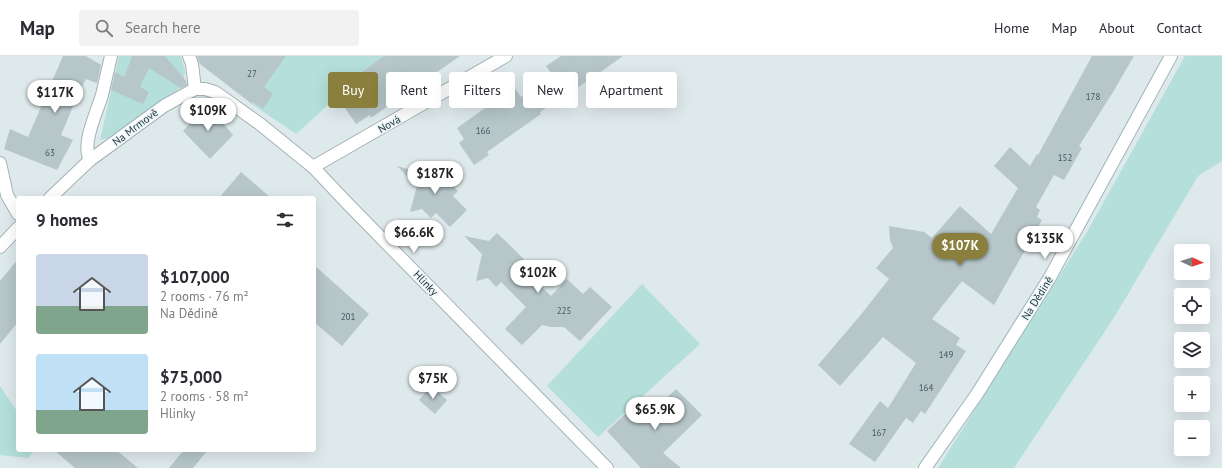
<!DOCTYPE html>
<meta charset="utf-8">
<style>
body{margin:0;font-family:"PT Sans",sans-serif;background:#f2f2f3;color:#2b2b33;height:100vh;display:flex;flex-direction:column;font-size:15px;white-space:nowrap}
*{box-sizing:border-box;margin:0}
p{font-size:13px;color:#7c7c81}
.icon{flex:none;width:22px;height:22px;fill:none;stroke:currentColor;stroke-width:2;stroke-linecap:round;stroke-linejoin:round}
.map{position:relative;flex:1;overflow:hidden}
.side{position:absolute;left:16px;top:140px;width:300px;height:256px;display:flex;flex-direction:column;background:#fff;border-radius:4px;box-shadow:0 4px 16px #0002}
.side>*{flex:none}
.banner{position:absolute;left:328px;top:16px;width:380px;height:36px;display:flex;gap:8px}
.needle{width:26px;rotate:93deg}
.tools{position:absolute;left:1174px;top:188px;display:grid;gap:8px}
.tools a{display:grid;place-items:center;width:36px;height:36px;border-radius:4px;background:#fff;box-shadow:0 4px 16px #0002;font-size:20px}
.price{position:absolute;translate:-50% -34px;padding:0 9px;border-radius:14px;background:#fff;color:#222;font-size:13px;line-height:26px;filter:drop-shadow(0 1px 2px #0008)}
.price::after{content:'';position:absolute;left:50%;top:24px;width:12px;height:9px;margin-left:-6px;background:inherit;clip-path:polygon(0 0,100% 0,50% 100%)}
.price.selected{background:#8a7f3c;color:#fff}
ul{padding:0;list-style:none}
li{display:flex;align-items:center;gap:12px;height:100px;padding:0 20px}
li span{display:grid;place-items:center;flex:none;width:112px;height:80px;border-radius:4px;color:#555}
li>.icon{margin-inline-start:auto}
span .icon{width:48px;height:48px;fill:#fffc;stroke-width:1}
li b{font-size:17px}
h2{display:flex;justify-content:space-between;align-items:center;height:48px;padding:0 20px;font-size:17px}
.tag{padding:0 14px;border-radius:4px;background:#fff;box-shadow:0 4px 16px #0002;font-size:14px;line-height:36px}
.tag.selected{background:#8a7f3c;color:#fff}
header{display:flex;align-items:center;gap:24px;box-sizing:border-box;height:56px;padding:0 20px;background:#fff;border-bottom:1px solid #e1e1e2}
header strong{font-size:19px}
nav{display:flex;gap:22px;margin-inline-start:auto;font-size:14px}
.search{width:280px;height:36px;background:#f2f2f3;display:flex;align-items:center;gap:10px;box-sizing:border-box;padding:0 14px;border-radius:4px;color:#7c7c81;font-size:15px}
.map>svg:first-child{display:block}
.green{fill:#b4dfda}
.building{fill:#b6c6c9}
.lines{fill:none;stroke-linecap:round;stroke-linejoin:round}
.street-casing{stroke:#a4b2b6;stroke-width:14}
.secondary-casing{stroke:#9eb3bb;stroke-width:14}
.street{stroke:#fff;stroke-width:12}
.secondary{stroke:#fff;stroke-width:12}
.labels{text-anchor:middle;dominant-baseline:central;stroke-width:3;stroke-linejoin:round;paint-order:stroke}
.number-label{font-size:9px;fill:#43575f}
.street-label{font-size:11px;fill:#1d323c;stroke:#eef7f8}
</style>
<header>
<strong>Map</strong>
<div class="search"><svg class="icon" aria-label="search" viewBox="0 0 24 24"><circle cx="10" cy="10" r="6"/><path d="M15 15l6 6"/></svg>Search here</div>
<nav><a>Home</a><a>Map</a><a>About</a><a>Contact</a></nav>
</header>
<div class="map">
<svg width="1222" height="412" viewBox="0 0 1222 412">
<rect width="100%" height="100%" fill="#dee9eb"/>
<g class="green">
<path d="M119,0h62l4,15 -2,15 -75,52 -8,2z"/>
<path d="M284,0h100l-50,35 3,6 -41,37 -44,-30z"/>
<path d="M1185,0h37v105l-24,15 -83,140 -101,152h-76l149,-236z"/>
<path d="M642,228l58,60 -102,93 -51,-51z"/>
<path d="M0,330l18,27v37h17l-7,8 -28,-3z"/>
</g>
<g class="building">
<path d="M63,0h23l15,9 -4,18 -11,-4 -9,18 -16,38 12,5 -16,30 -53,-21 6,-20 18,8z"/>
<path d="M130,0h35l21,25 1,4 -6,3 -32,-20 -9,19 9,5 -6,12 -32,-14 4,-18 9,5 8,-20z"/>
<path d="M197,0h89l-22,31 9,7 -10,15 -10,-7 -1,2 -52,-40z"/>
<path d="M384,0h76l-89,62 -1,-3 -14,9 -22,-32z"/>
<path d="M561,0h62l-28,20 -55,36 1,2 -54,38 2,3 -15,10 -15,-22 5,-4 -7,-11 57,-41 7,10 33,-20 -8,-11z"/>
<path d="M1092,0h42l-21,36 -34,54 3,2 -18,32 -10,-5 -18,32 4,3 -3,7 5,3 -48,85 -32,-24 -30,38 28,19 -4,7 10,6 -41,63 -4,-3 -8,12 -7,-5 -31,44 -26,-18 31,-43 8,7 28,-45 -33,-26 -43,49 -22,-21 41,-48 30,-38 -13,-11 17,-20 -3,-8 -1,-14 35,6 8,6 28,-32 31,28 27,-46 -24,-22 16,-19 20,19 7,-12 1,1z"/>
<path d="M207,49l26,30 -23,24 -27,-28z"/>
<path d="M432,108l26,27 -5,5 14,14 -17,17 -14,-14 -5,5 -9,-9 -12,3 7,-26 -20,-20 26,7z"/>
<path d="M241,116l30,26h-52z"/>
<path d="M497,177l27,26 -5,5 32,32 16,-17 16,15 7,-7 22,20 -32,34 -16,-14h-13l-9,-2 -20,20 -17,-16 21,-22 -25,-25 -5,5 -8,-9 -12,3 6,-27 -18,-18 25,5z"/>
<path d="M18,203v63l-18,22v-63z"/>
<path d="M314,209l55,49 -27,32 -28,-24z"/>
<path d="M431,330l16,14 -12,14 -16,-14z"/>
<path d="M676,333l26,26 -39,38 18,15h-40l-34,-37 28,-26 11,13z"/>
<path d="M54,394h62l22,18h-63z"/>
<path d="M184,394h24l-15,18h-24z"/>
</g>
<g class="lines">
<g class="street-casing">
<g id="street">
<path d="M195,33h10l10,3 45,32 53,43 34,36 260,265"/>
<path d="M90,104c-9,-16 7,-48 12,-65 3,-13 6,-26 9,-39"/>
<path d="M0,107l7,32 11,19"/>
<path d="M313,111l193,-111"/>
<path d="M50,142l40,-38 74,-54 31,-17 -3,-25 -3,-8"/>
<path d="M0,191l18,-19"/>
</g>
</g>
<g class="secondary-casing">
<path id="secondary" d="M925,412l52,-74 72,-115 122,-223"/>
</g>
<use href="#street" class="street"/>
<use href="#secondary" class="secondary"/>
</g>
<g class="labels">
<g class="number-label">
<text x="252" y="17">27</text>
<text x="1093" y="40">178</text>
<text x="483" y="74">166</text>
<text x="50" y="96">63</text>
<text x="1065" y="101">152</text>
<text x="564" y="254">225</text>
<text x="348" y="260">201</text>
<text x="946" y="298">149</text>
<text x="926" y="331">164</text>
<text x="879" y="376">167</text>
</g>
<g class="street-label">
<text transform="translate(389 68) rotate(-30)">Nová</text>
<text transform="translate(135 71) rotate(-37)">Na Mrmově</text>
<text transform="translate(426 227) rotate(46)">Hlinky</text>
<text transform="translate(1037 242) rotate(-58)">Na Dědině</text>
</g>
</g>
</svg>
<div class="tools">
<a><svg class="needle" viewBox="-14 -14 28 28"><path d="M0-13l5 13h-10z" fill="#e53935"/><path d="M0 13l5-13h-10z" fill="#7c7c81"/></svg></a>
<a><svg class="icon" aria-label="locate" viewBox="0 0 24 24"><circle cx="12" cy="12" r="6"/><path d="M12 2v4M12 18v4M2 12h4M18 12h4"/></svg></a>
<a><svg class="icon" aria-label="layers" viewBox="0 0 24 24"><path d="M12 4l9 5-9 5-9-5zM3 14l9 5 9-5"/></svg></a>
<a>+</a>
<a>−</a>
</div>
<b class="price" style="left:55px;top:58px">$117K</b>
<b class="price" style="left:208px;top:76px">$109K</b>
<b class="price" style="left:435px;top:139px">$187K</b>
<b class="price" style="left:414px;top:198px">$66.6K</b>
<b class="price" style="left:1045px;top:204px">$135K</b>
<b class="price selected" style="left:960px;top:211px">$107K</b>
<b class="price" style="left:538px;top:238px">$102K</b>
<b class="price" style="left:433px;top:344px">$75K</b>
<b class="price" style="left:655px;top:375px">$65.9K</b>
<div class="banner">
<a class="tag selected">Buy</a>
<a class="tag">Rent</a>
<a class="tag">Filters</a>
<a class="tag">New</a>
<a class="tag">Apartment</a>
</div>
<section class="side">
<h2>9 homes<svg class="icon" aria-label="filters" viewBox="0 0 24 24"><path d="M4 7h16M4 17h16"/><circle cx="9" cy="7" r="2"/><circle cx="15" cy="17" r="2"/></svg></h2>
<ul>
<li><span style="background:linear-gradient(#c9d6e8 65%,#7fa58c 0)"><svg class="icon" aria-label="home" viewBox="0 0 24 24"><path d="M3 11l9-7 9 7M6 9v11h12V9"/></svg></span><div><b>$107,000</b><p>2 rooms · 76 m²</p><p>Na Dědině</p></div></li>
<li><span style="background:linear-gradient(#bfe0f5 70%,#7fa58c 0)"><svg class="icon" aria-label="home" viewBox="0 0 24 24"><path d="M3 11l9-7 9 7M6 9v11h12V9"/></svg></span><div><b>$75,000</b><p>2 rooms · 58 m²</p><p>Hlinky</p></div></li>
</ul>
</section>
</div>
